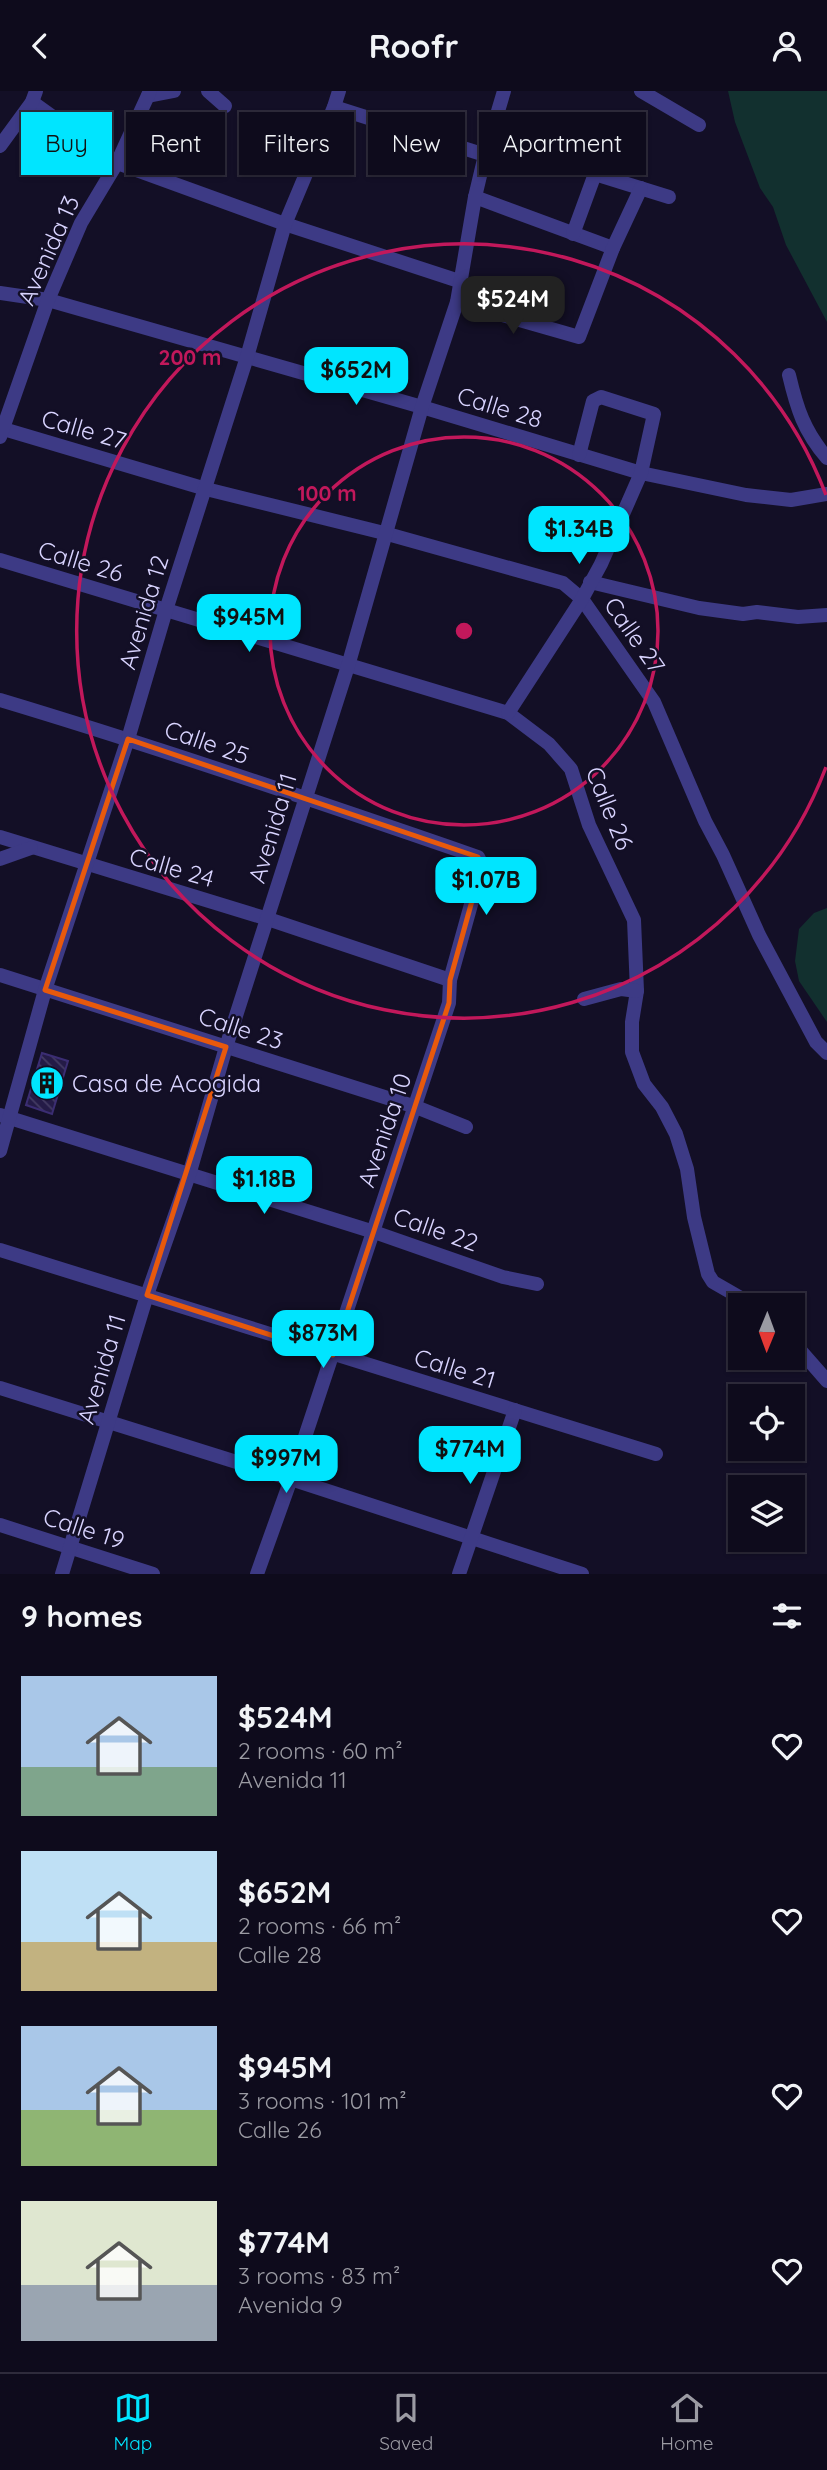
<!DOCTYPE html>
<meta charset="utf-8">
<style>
body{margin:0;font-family:Quicksand,sans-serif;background:#171425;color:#f1f3f6;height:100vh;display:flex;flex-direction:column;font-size:26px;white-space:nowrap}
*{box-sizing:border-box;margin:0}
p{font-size:23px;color:#9b9ba3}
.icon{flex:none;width:38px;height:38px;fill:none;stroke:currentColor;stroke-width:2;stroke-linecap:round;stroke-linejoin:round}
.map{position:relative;height:1483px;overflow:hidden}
.drawer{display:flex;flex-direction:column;background:#0e0b1c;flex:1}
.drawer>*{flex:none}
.banner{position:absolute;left:21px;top:21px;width:786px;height:63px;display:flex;gap:14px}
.needle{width:46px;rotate:181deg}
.tools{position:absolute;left:728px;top:1202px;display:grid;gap:14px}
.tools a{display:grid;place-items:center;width:77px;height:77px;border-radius:0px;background:#0e0b1c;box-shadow:0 2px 5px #0004,0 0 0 2px #2e2b3b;font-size:35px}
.price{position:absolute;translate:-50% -60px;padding:0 16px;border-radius:14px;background:#00e5ff;color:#111;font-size:23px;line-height:46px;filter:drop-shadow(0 2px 4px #0008)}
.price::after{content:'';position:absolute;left:50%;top:42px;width:21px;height:16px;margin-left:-10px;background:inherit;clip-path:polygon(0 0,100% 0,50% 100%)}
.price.selected{background:#222;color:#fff}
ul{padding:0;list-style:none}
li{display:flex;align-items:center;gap:21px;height:175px;padding:0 21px}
li span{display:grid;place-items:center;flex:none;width:196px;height:140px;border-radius:0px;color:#555}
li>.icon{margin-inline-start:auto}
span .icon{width:84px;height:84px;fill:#fffc;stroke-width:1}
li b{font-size:30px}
h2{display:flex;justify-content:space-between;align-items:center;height:84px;padding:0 21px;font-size:30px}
.pill{padding:0 24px;border-radius:0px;background:#0e0b1c;box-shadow:0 2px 5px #0004,0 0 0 2px #2e2b3b;font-size:24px;line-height:63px}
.pill.selected{background:#00e5ff;color:#111}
header{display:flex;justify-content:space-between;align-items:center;height:91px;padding:0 21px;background:#0e0b1c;font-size:32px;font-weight:700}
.tab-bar{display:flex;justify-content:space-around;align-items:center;height:98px;border-top:2px solid #2e2b3b;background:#0e0b1c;font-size:19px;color:#9b9ba3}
.tab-bar a{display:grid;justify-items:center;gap:4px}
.tab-bar .selected{color:#00e5ff}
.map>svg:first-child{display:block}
.green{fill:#12302f}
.building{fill:url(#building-back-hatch);stroke:#3b2d73;stroke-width:2}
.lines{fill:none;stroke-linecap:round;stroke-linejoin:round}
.minor{stroke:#3d3a85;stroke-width:14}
.marked{fill:none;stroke:#e8590c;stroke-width:5;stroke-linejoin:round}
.ring{fill:none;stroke:#c2185b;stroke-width:3.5}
.labels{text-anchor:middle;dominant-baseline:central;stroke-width:5;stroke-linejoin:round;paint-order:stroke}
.street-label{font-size:24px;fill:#d9d4ff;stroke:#130f26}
.poi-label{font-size:24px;fill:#d9d4ff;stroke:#130f26;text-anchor:start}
.centre{fill:#c2185b;stroke:#130f26;stroke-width:3.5}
.ring-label{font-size:21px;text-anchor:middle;font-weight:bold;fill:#c2185b;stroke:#130f26;stroke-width:5;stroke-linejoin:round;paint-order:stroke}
</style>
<header><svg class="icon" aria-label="back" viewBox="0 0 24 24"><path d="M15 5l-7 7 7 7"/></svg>Roofr<svg class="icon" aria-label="person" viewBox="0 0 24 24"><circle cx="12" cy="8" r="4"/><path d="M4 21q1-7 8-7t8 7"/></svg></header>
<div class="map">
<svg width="827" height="1483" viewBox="0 0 827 1483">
<defs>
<pattern id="building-back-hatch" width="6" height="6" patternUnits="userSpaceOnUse" patternTransform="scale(1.75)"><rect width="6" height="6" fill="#241b47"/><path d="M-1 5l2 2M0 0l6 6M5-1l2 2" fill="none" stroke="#433b63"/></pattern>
</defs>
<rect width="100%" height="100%" fill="#130f26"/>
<g class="green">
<path d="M728,0h99v231l-41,-77 -13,-38 -13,-19 -25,-66z"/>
<path d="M827,817v114l-28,-41 -4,-20 4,-32 15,-16z"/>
</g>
<path class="building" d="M42,962l26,8 -16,53 -26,-9z"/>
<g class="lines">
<g class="minor">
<path d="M208,0l17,15"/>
<path d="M641,0l58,34"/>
<path d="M148,5l26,-5"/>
<path d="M32,11l85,61 168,61 177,58"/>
<path d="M334,16l151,48"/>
<path d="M0,55l32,-44 4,-11"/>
<path d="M595,83l74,23"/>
<path d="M475,106l138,51"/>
<path d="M573,143l30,-82"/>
<path d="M0,202l48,7 374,107 219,66 105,22 45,5 36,-6"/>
<path d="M457,211l122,35 34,-89 28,-60"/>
<path d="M789,284c8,34 15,56 38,83"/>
<path d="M0,337l206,61 178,44 179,50 19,16 72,103 51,119 18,34 36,80 57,107 11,11"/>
<path d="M0,346l48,-137 33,-77 36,-60 33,-72"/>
<path d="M0,469l508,153 41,31 22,25 18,56 45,95 3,71 -5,31v30l12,32 18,23 14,27 11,35 7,48 14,57 5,8 40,23"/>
<path d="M590,491l109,26 44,6 14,-2 41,5 29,-2"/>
<path d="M0,609c160,48 319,102 478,157l4,8 -32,115 -1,23 -158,476 -34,95"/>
<path d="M508,622l74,-114 19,-35 40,-91 13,-59 -53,-17 -8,4 -14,54"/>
<path d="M0,746l268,82 182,61"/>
<path d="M0,768l31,-11"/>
<path d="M0,884l416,132 50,20"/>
<path d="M584,908l37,-10 16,2"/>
<path d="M0,1024l374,117 129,45 34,7"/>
<path d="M0,1060l45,-161 83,-251 38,-129 81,-253 38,-133 49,-117 5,-16"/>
<path d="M0,1159l656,204"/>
<path d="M793,1251l34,39"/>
<path d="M0,1297l291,91 291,95"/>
<path d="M0,1434l153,49"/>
<path d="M62,1483l85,-279 42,-120 37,-128 122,-381 74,-259 35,-105 18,-105 10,-42 19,-64"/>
<path d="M459,1483l56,-164"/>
</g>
</g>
<path class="marked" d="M128,648l350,118 4,8 -32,115 -1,23 -116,352 -186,-60 79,-248 -181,-57z"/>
<g class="ring">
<circle cx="464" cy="540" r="194"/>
<path d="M826 676A387 387 0 1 1 826 404"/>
</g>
<defs>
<g id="building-disc" transform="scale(1.75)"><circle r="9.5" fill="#00e5ff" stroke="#130f26"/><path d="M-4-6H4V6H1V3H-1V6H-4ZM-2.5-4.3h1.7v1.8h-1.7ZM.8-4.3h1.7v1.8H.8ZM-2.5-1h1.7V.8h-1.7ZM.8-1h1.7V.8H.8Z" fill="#111"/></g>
</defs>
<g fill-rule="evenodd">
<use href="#building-disc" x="47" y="992"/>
</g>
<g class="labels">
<g class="street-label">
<text transform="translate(48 159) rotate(-66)">Avenida 13</text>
<text transform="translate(500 316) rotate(17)">Calle 28</text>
<text transform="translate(84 338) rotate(16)">Calle 27</text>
<text transform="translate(81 470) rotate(17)">Calle 26</text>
<text transform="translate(143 521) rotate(-73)">Avenida 12</text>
<text transform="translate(635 544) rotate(55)">Calle 27</text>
<text transform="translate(207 651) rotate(19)">Calle 25</text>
<text transform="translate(610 717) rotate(68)">Calle 26</text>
<text transform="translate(272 737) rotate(-73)">Avenida 11</text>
<text transform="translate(172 776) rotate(16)">Calle 24</text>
<text transform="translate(241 937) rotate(18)">Calle 23</text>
<text transform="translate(384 1039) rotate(-71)">Avenida 10</text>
<text transform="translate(436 1138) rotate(19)">Calle 22</text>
<text transform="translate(455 1277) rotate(17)">Calle 21</text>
<text transform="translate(101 1278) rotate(-73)">Avenida 11</text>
<text transform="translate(84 1437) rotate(18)">Calle 19</text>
</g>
<g class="poi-label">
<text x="72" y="992">Casa de Acogida</text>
</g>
</g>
<circle cx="464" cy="540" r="10" class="centre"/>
<g class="ring-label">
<text x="190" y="274">200 m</text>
<text x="327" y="410">100 m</text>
</g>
</svg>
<div class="tools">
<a><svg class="needle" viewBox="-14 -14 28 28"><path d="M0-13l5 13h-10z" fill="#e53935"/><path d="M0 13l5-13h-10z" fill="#9b9ba3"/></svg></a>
<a><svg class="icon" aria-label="locate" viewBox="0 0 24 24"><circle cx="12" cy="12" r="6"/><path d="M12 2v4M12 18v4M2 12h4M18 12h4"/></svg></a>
<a><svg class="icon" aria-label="layers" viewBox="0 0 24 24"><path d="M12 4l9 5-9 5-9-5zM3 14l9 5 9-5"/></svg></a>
</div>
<b class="price selected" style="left:513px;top:245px">$524M</b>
<b class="price" style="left:356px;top:316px">$652M</b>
<b class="price" style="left:579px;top:475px">$1.34B</b>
<b class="price" style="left:249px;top:563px">$945M</b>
<b class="price" style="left:486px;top:826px">$1.07B</b>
<b class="price" style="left:264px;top:1125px">$1.18B</b>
<b class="price" style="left:323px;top:1279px">$873M</b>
<b class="price" style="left:470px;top:1395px">$774M</b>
<b class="price" style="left:286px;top:1404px">$997M</b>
<div class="banner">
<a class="pill selected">Buy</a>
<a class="pill">Rent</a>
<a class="pill">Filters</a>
<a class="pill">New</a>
<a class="pill">Apartment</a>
</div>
</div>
<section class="drawer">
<h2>9 homes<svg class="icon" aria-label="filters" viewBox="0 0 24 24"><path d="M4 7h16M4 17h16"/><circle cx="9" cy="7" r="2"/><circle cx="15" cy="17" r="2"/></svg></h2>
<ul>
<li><span style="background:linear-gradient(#a9c7e8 65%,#7fa58c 0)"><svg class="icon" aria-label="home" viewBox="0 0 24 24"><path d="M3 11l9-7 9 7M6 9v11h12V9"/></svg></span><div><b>$524M</b><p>2 rooms · 60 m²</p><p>Avenida 11</p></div><svg class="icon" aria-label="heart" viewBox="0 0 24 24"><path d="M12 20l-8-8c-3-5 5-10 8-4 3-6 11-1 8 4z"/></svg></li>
<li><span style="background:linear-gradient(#bfe0f5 65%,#c2b280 0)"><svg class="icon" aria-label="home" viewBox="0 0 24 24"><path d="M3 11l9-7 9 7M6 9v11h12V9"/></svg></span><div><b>$652M</b><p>2 rooms · 66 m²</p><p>Calle 28</p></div><svg class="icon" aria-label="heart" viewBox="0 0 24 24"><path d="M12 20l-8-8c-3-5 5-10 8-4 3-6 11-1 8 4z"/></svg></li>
<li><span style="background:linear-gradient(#a9c7e8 60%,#8fb573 0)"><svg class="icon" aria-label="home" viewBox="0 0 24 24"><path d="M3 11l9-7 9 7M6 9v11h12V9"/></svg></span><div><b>$945M</b><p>3 rooms · 101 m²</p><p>Calle 26</p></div><svg class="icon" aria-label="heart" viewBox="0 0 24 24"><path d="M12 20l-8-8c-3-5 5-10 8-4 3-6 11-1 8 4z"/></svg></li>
<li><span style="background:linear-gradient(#dfe7d0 60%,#9aa5b1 0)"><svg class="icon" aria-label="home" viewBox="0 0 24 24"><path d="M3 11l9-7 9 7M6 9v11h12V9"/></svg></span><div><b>$774M</b><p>3 rooms · 83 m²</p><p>Avenida 9</p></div><svg class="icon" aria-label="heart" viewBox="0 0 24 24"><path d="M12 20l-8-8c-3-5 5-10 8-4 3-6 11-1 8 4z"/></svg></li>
</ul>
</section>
<nav class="tab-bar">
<a class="selected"><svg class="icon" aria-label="map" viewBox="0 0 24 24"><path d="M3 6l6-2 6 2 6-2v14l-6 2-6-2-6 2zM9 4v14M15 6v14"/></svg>Map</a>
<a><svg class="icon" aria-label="saved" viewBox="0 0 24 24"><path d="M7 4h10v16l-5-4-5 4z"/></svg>Saved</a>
<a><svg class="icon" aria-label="home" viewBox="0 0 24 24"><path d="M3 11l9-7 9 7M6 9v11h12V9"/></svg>Home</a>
</nav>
